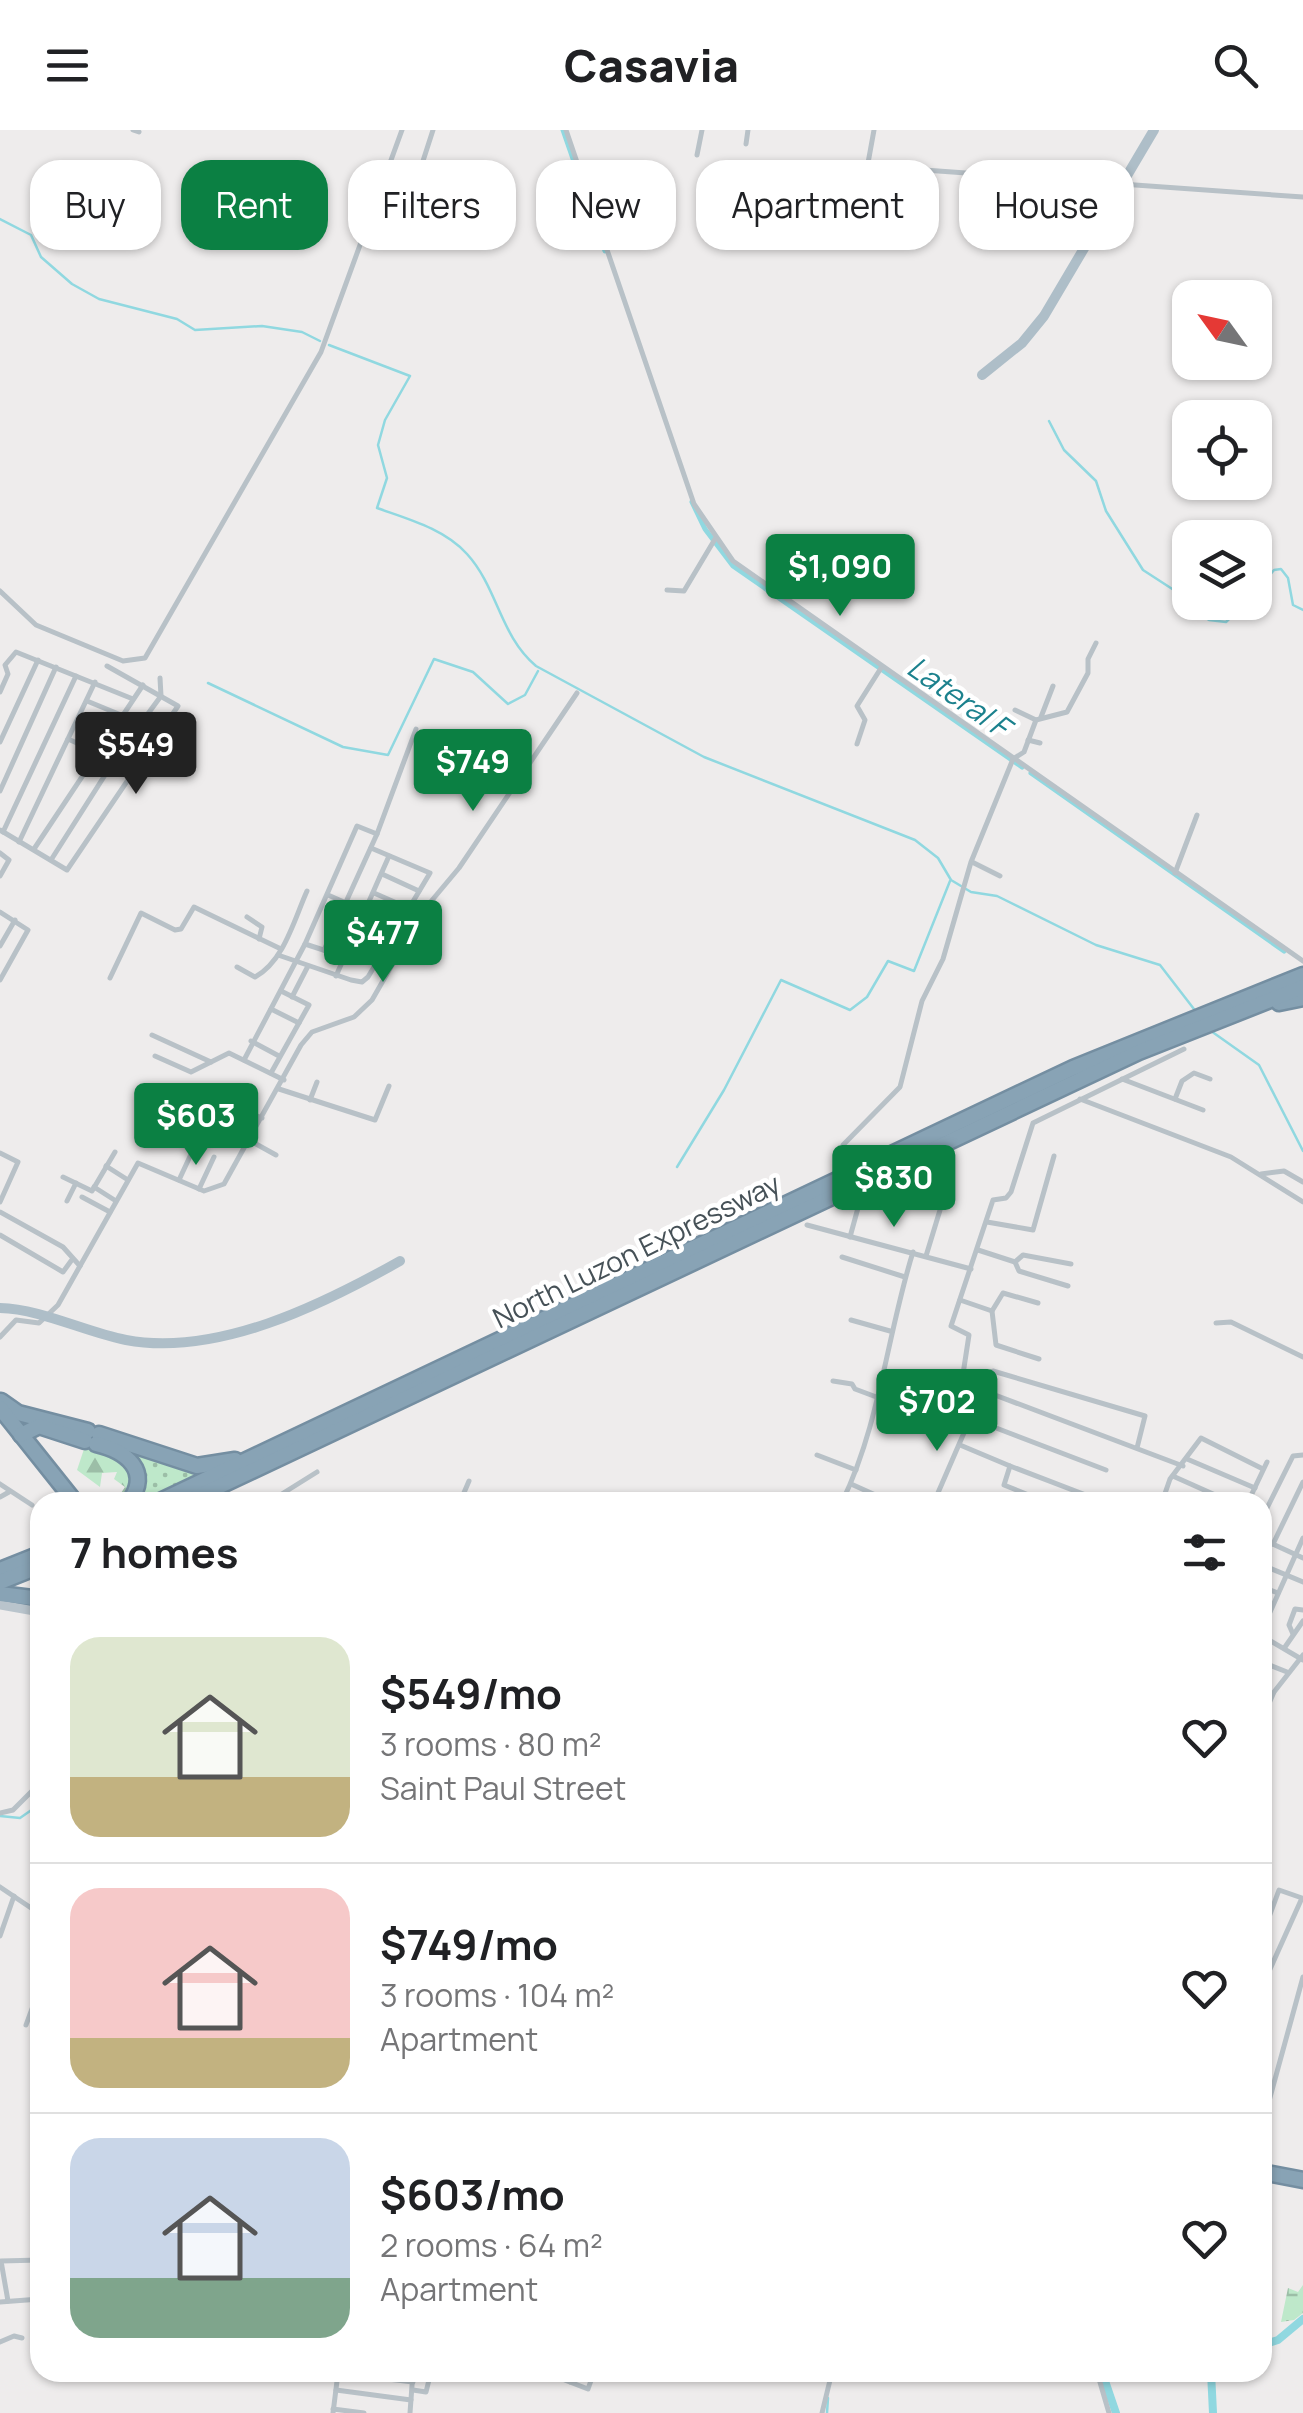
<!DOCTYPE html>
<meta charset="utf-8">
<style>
body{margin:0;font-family:Manrope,sans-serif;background:#f6f6f6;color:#202124;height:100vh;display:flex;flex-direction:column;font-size:38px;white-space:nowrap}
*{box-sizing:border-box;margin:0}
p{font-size:32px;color:#757577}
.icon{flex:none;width:55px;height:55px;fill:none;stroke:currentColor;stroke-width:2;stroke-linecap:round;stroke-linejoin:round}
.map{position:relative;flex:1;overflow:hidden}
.side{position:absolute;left:30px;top:1362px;width:1242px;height:890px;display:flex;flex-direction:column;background:#fff;border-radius:30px;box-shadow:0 2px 8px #0004}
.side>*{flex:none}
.hud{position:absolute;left:30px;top:30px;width:1245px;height:90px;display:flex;gap:20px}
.needle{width:65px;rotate:303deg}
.buttons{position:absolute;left:1172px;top:150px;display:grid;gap:20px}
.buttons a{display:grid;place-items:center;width:100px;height:100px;border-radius:20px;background:#fff;box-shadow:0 2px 8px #0004;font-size:50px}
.price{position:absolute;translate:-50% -85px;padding:0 22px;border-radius:10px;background:#0b8043;color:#fff;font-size:32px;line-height:65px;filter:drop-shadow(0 2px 5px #0008)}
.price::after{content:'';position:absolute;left:50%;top:60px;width:30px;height:22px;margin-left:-15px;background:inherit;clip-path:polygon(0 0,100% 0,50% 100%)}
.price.on{background:#222;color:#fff}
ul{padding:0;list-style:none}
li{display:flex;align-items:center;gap:30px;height:250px;padding:0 40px}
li+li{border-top:2px solid #e0e0e0}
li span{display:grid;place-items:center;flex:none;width:280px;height:200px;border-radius:30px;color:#555}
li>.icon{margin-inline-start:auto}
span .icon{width:120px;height:120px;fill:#fffc;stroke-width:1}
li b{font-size:42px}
h2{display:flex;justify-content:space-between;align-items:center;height:120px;padding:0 40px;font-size:42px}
.pill{padding:0 35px;border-radius:30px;background:#fff;box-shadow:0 2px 8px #0004;font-size:35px;line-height:90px}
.pill.on{background:#0b8043;color:#fff}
header{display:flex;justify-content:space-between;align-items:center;height:130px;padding:0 40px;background:#fff;font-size:45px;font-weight:800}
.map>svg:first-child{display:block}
.grass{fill:url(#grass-dots)}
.forest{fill:url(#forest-firs)}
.wetland{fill:url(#wetland-marsh)}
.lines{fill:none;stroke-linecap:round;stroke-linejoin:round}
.stream{stroke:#90d8e0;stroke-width:2.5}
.canal{stroke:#90d8e0;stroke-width:5}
.river{stroke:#90d8e0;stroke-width:8}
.highway-casing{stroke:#748ea1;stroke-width:19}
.street{stroke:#b8c1c7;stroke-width:5}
.secondary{stroke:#b9c4cc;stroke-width:9}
.primary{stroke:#aebec8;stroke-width:10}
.highway{stroke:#88a3b5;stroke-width:14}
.street-bridge{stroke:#b8c1c7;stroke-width:5}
.labels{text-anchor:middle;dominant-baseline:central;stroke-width:9;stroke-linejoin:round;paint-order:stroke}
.street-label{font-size:28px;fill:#465157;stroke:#fff}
.water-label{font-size:30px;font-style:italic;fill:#1b818d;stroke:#fff}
</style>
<header><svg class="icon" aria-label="menu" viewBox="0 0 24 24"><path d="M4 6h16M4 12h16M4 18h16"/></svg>Casavia<svg class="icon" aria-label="search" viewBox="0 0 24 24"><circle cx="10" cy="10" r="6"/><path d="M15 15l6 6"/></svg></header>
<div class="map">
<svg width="1303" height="2283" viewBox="0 0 1303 2283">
<defs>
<pattern id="grass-dots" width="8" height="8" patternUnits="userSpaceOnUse" patternTransform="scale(2.5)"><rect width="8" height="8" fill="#bee8ca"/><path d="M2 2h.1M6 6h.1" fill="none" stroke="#9cbea7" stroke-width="1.8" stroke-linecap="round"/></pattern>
<pattern id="forest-firs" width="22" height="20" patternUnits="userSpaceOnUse" patternTransform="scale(2.5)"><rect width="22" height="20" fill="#bee8ca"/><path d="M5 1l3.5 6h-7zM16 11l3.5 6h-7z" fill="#9cbea7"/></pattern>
<pattern id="wetland-marsh" width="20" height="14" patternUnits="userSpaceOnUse" patternTransform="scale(2.5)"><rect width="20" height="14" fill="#bee8ca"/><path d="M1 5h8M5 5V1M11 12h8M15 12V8" fill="none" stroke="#9cbea7"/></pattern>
</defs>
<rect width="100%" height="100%" fill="#eeecec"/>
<path class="grass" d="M121,1315l75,25 -5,8 -56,24z"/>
<path class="forest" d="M85,1316l40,13 9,24 -9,19h-10l10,-15 -11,-8 3,-7 -15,1 -2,14 -23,-17z"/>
<path class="wetland" d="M1303,2155v28l-9,7 -13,2 7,-34 10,4z"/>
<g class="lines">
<g class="stream">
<path d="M0,89l31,16 10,22 31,27 27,15 78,20 18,11 67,-4 40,6 18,9"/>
<path d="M329,215l81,31 -25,44 -7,25 9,33 -10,30c31,11 68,21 90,46 31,34 33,82 69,112l168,91 211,83 23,18 13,22 20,12 26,4 99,49 64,20 37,48"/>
<path d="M1049,291l15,29 32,31 10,30 37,59 37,24 4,11 25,15 17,2 20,-20"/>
<path d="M1255,463l19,-23 7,-1 7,9 5,27 10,5"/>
<path d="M208,553l135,64 45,8 46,-96 39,13 35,32 17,-9 13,-24"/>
<path d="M1211,901l48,34 44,86"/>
<path d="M677,1037l47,-77 57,-110 69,30 17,-13 21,-36 26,10 36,-90"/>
<path d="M0,1686l20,2 20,-14"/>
<path d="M827,2283l1,-15"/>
</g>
<g class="canal">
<path d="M563,0l42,121"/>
<path d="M692,372l13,27 28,37 289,201"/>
<path d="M1031,643l253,178"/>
</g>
<g class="river">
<path d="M1262,2215l16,-5 25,-21"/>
<path d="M1102,2242l14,41"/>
<path d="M1211,2242l2,41"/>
</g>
<g class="highway-casing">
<g id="highway">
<path d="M1279,873l24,-5"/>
<path d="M1,1271l17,12 70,18"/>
<path d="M0,1278l75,94"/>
<path d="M99,1304l98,32 38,-6"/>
<path d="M21,1305l18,-9 46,15"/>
<path d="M96,1314c30,7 56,27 33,58"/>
<path d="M158,1372l915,-434 230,-93"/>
<path d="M186,1372l953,-450 164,-65"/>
<path d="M0,1440l40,-16"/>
<path d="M0,1452l40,-16"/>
<path d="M0,1464l40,5"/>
<path d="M1262,2042l41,8"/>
</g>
</g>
<g class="street">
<path d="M133,0l6,2"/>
<path d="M566,0l128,374 39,57 570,400"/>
<path d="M746,14l2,-14"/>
<path d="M697,25l5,-25"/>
<path d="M869,36l434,31"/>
<path d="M411,68l22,-68"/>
<path d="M854,110l20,-110"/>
<path d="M667,460l17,1 31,-52"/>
<path d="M0,461l36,34 87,36 22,-3 176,-306 81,-222"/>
<path d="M0,562l8,-18 -3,-9 11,-13 117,47"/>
<path d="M87,571l34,14"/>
<path d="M1015,580l21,10"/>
<path d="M1041,587l12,-31"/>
<path d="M78,589l31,13"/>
<path d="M68,609l29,13"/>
<path d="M1028,610l12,3"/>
<path d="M0,612l38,-82"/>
<path d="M857,614l8,-24 -8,-14 24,-38"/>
<path d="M0,661l56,-124"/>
<path d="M0,700l67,40 111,-164 -71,-40"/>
<path d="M3,702l73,-156"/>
<path d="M19,712l76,-160"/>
<path d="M34,719l109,-164"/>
<path d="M0,723l9,7 -9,16"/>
<path d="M51,730l68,-107 42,-57 -1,-18"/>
<path d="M972,732l28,14"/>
<path d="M1175,743l22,-58"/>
<path d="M382,744l37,17"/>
<path d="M374,763l34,15"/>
<path d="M328,765l70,31"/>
<path d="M0,782l28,18 -28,50"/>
<path d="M247,787l15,10 -3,12"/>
<path d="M305,814l40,13"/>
<path d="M0,816l15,-26"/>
<path d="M324,820l53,-116 39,-105"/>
<path d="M278,825l73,25 11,2 6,-5 62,-104 -59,-25"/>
<path d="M237,837l18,10c29,-16 39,-57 52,-86"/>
<path d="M336,846l53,-120"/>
<path d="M110,848l31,-65 34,17 6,-1 13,-22 87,42"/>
<path d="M292,867l16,-31"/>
<path d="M271,879l28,14"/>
<path d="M152,905l59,27"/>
<path d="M251,911l28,15"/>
<path d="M155,926l36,16 38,-19 55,27"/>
<path d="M244,930l61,-116 52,-118 20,8"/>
<path d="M271,943l38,-68 -28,-14"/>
<path d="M1122,949l81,31"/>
<path d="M279,959l96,31 14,-34"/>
<path d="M1080,969l151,58 72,45"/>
<path d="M1175,969l7,-18 12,-8 16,6"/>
<path d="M310,970l7,-18"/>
<path d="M185,974l7,3 19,-10 51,21"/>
<path d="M249,1010l27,15"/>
<path d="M0,1023l18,9 -18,40"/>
<path d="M843,1031v-16l57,-58 22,-86 21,-42 28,-97 42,-103 11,-7 12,-32 31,-8 21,-39v-14l8,-16"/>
<path d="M106,1036l22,14"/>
<path d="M1261,1044l23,-3 19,11"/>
<path d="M63,1047l29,14 23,-39"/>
<path d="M179,1050l20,-43"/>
<path d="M94,1057l22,14"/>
<path d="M199,1059l15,-32"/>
<path d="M82,1067l28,15"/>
<path d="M67,1071l9,-18"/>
<path d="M0,1082l63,35 17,19"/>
<path d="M987,1092l46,8 21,-74"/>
<path d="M807,1095l164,44"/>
<path d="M0,1105l63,37 8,-11"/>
<path d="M850,1107l11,-40"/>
<path d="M978,1120l37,12 4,9 49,15"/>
<path d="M926,1126l18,-59"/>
<path d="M842,1127l63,20"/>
<path d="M1015,1132l8,-7 48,9"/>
<path d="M960,1170l32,11 4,34 43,14"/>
<path d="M992,1181l11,-18 35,10"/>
<path d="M851,1190l39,11"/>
<path d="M1216,1193l15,-1 72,35"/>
<path d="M0,1207l16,-17 23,3 19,-18 80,-142 66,28 20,-7 77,-139 11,-13 42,-15 18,-17 51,-89 36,-43 118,-175"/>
<path d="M833,1251l19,3 3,5 24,9"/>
<path d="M960,1315l50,21"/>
<path d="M1137,1318l8,-32 -152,-45 -6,2v19l196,74"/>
<path d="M817,1325l39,15"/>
<path d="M1187,1329l68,29"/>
<path d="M1106,1340l-149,-57 12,-78 -18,-9 42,-126 13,-2 5,-6 22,-69 151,-74"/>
<path d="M1175,1347l56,25"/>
<path d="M0,1354l32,21"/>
<path d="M851,1354l40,18"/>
<path d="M938,1366l17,6"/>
<path d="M0,1367l9,-5"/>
<path d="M269,1372l48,-30"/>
<path d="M460,1372l9,-21"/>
<path d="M479,1372l2,-6"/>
<path d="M842,1372c38,-78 45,-167 71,-250"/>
<path d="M934,1372l36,-83"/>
<path d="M1046,1372l-42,-17 6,-19 94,36"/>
<path d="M1162,1372l8,-23 31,-41 62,31"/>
<path d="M1248,1372l19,-40"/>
<path d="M1262,1388l31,-62 10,-1"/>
<path d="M1262,1409l41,19"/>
<path d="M1273,1414l30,-62"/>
<path d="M1262,1435l41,17"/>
<path d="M1262,1457l16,6"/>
<path d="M1262,1500l41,-92"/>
<path d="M1293,1504l-4,-9 6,-16 8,1"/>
<path d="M1262,1506l41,24"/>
<path d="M1285,1517l18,-26"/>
<path d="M1262,1532l25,10"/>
<path d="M1262,1589l12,-27 29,-37"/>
<path d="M0,1683l13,-3 27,-27"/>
<path d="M0,1757l40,27"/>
<path d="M0,1806l14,-40"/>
<path d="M1262,1806l17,-46 23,8 -40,89"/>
<path d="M26,1895l14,-38"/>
<path d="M1262,2020l7,-49 34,-124"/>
<path d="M8,2171l-7,-40 39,-1"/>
<path d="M0,2172l40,-3"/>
<path d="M0,2212l14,-6 8,2"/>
<path d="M544,2242l44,17 6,-17"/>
<path d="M1097,2242l12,41"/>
<path d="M570,2252l4,-10"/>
<path d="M336,2260l75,10"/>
<path d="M413,2260l13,2 5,-20"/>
<path d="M333,2279l31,4"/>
<path d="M333,2283l5,-40 75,9"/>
<path d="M410,2283l3,-41"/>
<path d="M822,2283l10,-41"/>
</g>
<path class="secondary" d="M0,1475l40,7"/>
<g class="primary">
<path d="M982,245l40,-32 22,-27 110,-186"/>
<path d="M0,1178c41,1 85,24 126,32 91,17 196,-35 274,-79"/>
</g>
<use href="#highway" class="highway"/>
<path class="street-bridge" d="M843,1031l18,36"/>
</g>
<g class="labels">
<g class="street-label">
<text transform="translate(636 1120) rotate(-26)">North Luzon Expressway</text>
</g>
<g class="water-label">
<text transform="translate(959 566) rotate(35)">Lateral F</text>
</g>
</g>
</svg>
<div class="buttons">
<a><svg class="needle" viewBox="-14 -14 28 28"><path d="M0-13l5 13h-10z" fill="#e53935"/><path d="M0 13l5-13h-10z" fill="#757577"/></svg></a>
<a><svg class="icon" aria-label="locate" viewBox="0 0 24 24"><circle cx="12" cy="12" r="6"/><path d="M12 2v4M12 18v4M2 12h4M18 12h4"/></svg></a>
<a><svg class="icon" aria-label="layers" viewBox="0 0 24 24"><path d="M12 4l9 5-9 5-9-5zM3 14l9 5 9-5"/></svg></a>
</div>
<b class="price" style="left:840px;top:489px">$1,090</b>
<b class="price on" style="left:136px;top:667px">$549</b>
<b class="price" style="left:473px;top:684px">$749</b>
<b class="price" style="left:383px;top:855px">$477</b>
<b class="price" style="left:196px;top:1038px">$603</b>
<b class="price" style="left:894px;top:1100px">$830</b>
<b class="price" style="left:937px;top:1324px">$702</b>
<div class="hud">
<a class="pill">Buy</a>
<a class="pill on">Rent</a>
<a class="pill">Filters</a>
<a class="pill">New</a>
<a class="pill">Apartment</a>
<a class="pill">House</a>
</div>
<section class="side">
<h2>7 homes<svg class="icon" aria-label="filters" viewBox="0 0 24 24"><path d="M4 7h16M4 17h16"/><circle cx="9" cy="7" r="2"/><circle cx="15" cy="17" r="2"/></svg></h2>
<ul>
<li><span style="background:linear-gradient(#dfe7d0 70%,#c2b280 0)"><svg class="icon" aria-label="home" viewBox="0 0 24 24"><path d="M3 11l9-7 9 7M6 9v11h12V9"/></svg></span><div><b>$549/mo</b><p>3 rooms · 80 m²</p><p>Saint Paul Street</p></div><svg class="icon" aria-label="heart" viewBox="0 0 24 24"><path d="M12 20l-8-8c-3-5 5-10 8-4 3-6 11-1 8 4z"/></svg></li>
<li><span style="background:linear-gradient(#f6c9c9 75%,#c2b280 0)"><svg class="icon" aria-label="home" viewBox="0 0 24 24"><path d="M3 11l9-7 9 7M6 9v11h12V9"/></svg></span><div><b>$749/mo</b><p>3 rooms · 104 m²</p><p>Apartment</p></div><svg class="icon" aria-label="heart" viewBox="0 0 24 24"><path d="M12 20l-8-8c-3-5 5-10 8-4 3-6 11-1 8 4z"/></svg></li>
<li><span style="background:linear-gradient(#c9d6e8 70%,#7fa58c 0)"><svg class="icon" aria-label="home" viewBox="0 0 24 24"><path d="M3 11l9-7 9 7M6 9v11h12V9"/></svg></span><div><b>$603/mo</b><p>2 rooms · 64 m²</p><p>Apartment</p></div><svg class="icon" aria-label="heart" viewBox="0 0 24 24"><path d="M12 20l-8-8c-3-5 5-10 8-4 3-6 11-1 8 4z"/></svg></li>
</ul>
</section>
</div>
